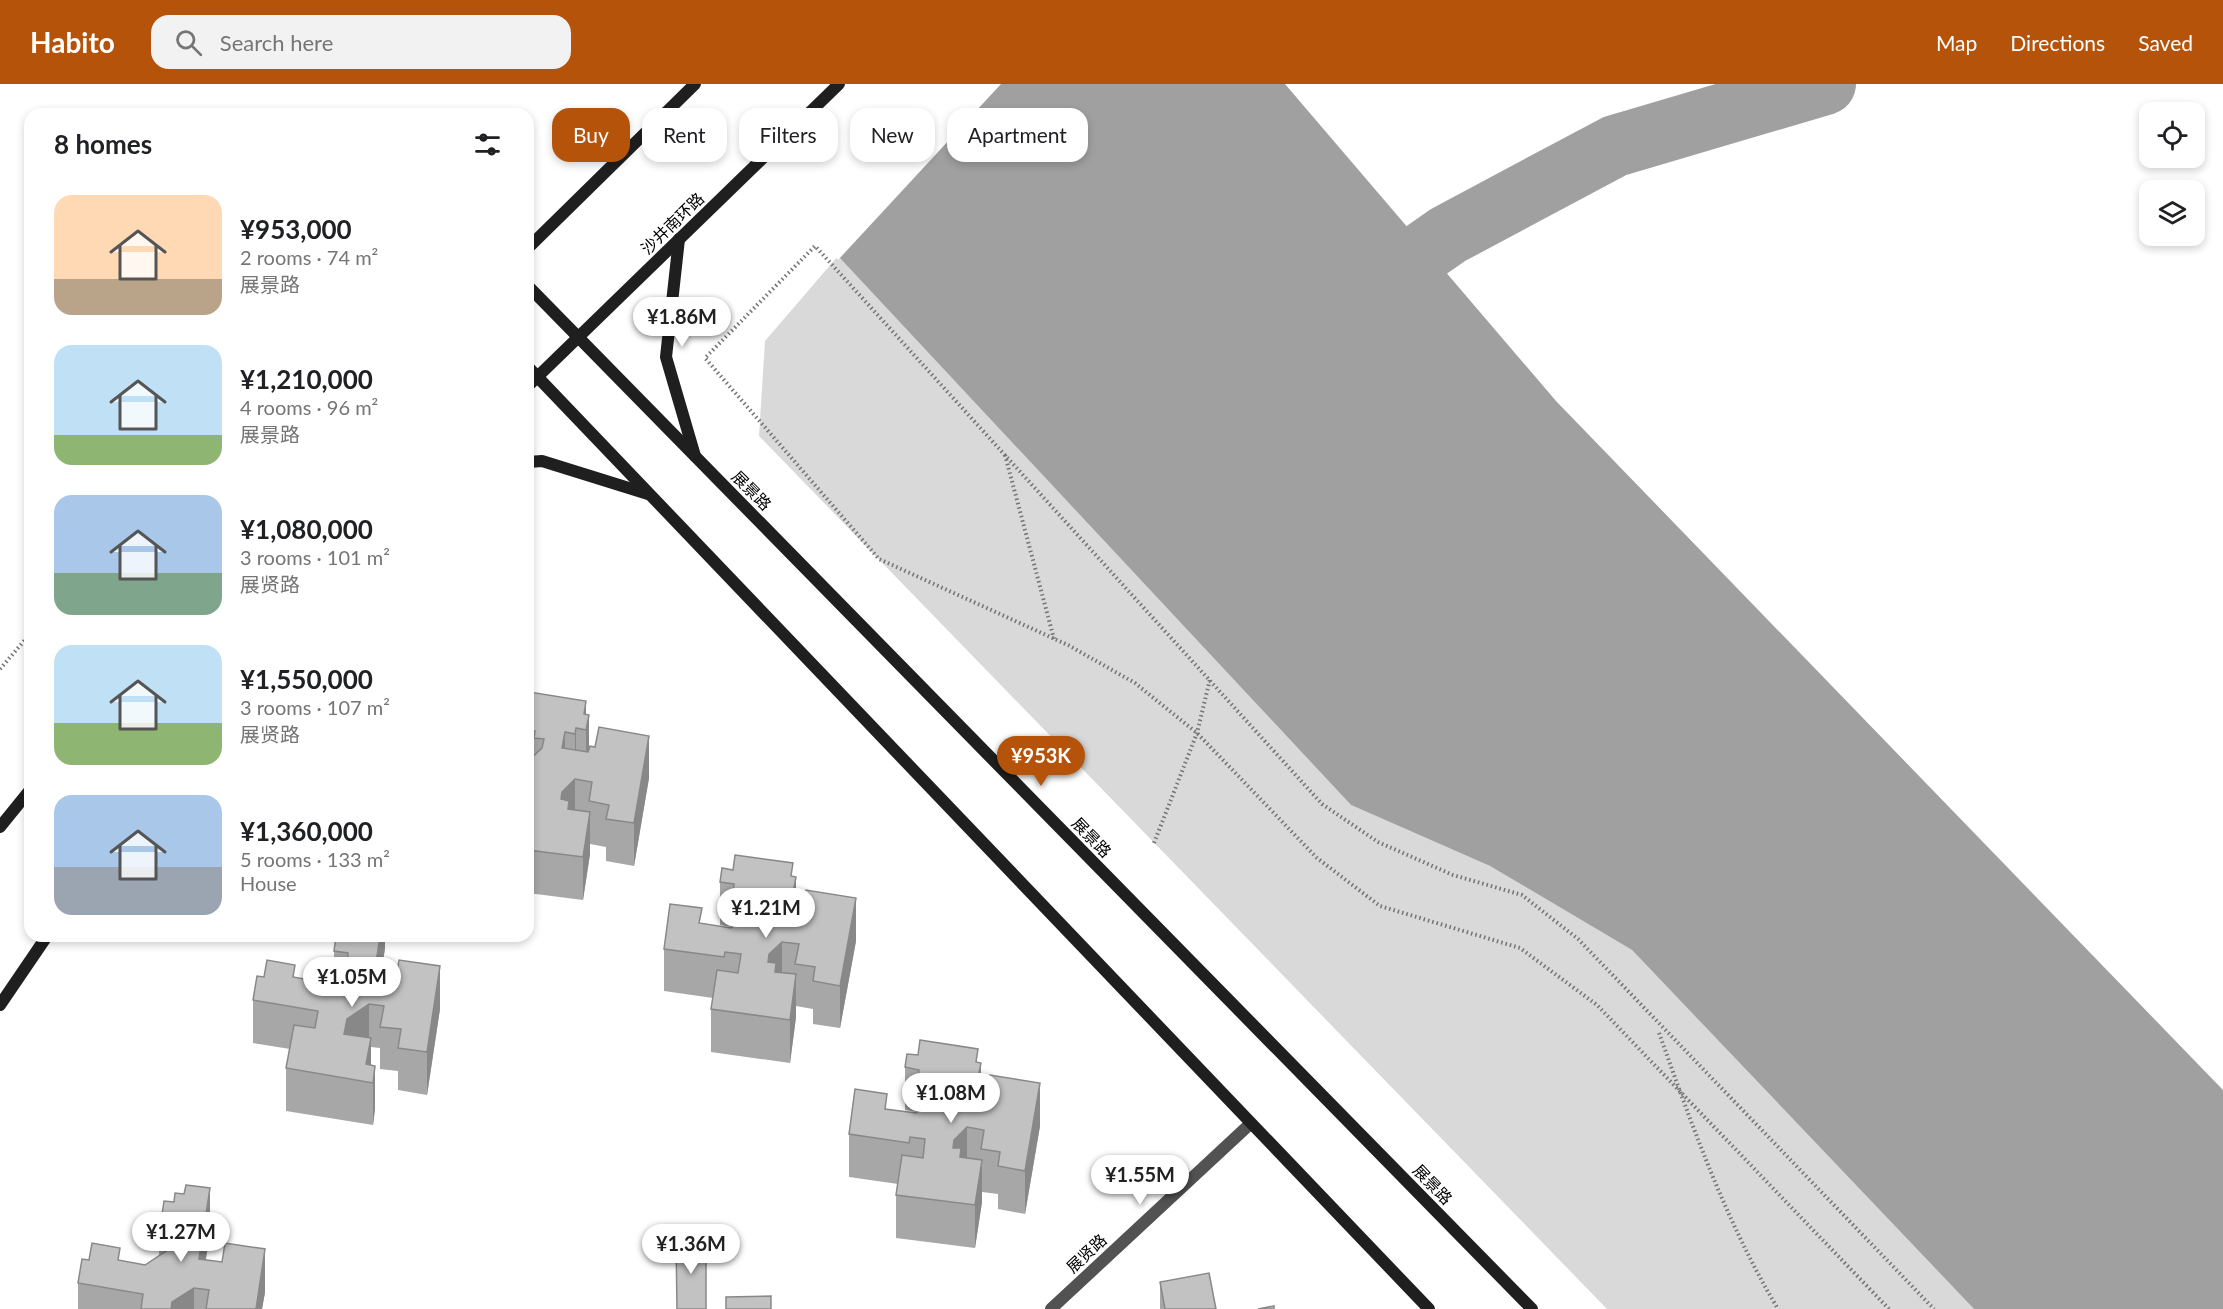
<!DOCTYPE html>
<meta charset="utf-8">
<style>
body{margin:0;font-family:Lato,"Noto Sans SC",sans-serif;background:#f2f2f2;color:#202124;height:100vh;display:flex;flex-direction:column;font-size:22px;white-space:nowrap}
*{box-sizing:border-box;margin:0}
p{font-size:20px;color:#757577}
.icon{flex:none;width:33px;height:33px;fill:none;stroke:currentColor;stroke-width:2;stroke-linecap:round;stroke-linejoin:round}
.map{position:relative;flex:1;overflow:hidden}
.sheet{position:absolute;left:24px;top:24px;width:510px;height:834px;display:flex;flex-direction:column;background:#fff;border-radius:18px;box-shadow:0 3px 9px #0003}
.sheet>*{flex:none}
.guide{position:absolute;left:552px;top:24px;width:570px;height:54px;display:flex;gap:12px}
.tools{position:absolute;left:2139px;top:18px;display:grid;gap:12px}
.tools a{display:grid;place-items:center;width:66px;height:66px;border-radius:12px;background:#fff;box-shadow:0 3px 9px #0003;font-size:30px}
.price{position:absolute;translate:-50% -51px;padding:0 14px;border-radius:21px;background:#fff;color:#222;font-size:20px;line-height:39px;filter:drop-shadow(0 2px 3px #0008)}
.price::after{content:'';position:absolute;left:50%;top:36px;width:18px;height:14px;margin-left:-9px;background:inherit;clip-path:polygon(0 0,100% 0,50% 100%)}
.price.on{background:#b45309;color:#fff}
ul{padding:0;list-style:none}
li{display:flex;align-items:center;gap:18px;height:150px;padding:0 30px}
li span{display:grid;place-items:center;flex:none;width:168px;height:120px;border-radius:18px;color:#555}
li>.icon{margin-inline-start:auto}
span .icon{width:72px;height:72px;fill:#fffc;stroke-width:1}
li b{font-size:26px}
h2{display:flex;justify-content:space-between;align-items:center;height:72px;padding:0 30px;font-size:26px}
.pill{padding:0 21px;border-radius:18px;background:#fff;box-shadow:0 3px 9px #0003;font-size:21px;line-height:54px}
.pill.on{background:#b45309;color:#fff}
header{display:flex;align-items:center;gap:36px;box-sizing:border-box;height:84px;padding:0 30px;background:#b45309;color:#fff}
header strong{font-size:28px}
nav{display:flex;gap:33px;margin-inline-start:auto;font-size:21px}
.search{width:420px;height:54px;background:#f2f2f2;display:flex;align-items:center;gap:15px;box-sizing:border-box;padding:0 21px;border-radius:18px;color:#757577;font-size:22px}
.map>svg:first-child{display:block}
.green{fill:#d9d9d9}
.water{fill:#a0a0a0}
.pier{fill:#fff}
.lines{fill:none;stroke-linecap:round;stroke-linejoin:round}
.river{stroke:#a0a0a0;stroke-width:62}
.path{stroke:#747474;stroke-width:4;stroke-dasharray:1.5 3;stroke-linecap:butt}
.street{stroke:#525252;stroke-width:12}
.secondary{stroke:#1f1f1f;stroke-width:12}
.path-bridge{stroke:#747474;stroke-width:4;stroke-dasharray:1.5 3;stroke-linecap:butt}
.wall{fill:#a7a7a7}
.shaded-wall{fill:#888}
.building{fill:#c2c2c2;stroke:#888;stroke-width:1.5}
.labels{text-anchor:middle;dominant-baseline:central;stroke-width:4.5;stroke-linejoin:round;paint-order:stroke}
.street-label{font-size:16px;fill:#000;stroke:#fff}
</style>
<header>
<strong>Habito</strong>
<div class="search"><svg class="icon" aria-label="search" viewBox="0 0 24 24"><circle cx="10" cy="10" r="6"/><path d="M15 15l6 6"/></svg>Search here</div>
<nav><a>Map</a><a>Directions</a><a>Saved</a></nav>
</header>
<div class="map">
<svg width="2223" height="1225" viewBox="0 0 2223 1225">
<rect width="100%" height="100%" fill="#fff"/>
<path class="green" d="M838,172l513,549 139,61 142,84 342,359h-367l-848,-873 6,-95z"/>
<path class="water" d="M695,0h590l271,317 667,689v219h-249l-342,-359 -142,-84 -139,-61 -513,-549z"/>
<path class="pier" d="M692,0h309l-163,176z"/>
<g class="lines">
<path class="river" d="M1358,214l90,-63 167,-89 210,-62"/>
<g class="path">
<path d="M1005,371l49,184"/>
<path d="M0,585l30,-35"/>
<path d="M1154,759l43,-110 13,-54"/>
<path d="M1889,1225l-292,-304 -77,-57 -140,-42 -63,-48 -120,-125 -62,-50 -67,-38 -189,-86 -174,-201 110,-112 507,558 56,38 75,33 69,20 56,44 356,370"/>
</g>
<path class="street" d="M1051,1225l199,-185"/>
<g class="secondary">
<path d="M679,155l-13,118 29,99"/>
<path d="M528,164l167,-164"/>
<path d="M528,202l1004,1023"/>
<path d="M528,283l901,942"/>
<path d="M528,302l311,-302"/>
<path d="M528,378l14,-1 106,33"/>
<path d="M0,743l30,-37"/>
<path d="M0,921l47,-69"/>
</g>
<path class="path-bridge" d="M1659,949c34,95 67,189 119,276"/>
</g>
<g class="wall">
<path d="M528,612l58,18 3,36 60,28 -15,88 -28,-5v-14l-16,-3v10l-7,46 -55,-7z"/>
<path d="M793,793l3,35 60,29 -16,87 -27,-4v-15l-17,-3v11l-6,46 -79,-11v-43l2,-11 -49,-7v-42l38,-26 29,5 1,-1 -12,-2v-43z"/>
<path d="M385,852v12l-4,29 59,32 -13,86 -29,-5v-19l-18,-2v-21l-9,-1v18l4,1v43l-2,16 -87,-14v-43l4,-19 -37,-6v-43l11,-23 31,1 25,4 14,-9v-22z"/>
<path d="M978,978l3,35 59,29 -15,88 -27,-5v-15l-16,-2v10l-7,46 -79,-10v-43l2,-11 -49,-7v-43l38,-25 29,4 1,-1 -12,-2v-43z"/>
<path d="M174,1118l36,29 -4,29 59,32 -3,17h-184v-26l11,-23 31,1 25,4 14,-9v-22z"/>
<path d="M1160,1198l56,27h-56z"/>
</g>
<g class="shaded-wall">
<path d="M586,617v29l3,-15v42l-3,16v-43l-2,-16z"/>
<path d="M576,644v43l-1,5v-42z"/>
<path d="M565,648v43l-3,-27z"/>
<path d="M649,652v42l-15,88v-43z"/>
<path d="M575,695v43l-14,-23 1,-7z"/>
<path d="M590,728v42l-7,46v-43z"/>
<path d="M796,793v43l-3,15v-42z"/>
<path d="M783,807v42l-1,6v-43z"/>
<path d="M772,811v42l-3,-26z"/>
<path d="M856,814v43l-16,87v-42z"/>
<path d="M380,852h5v12l-9,57 -2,-29z"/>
<path d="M782,858v43l-14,-23 1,-8z"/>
<path d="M440,882v43l-13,86v-43z"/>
<path d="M796,890v43l-6,46v-43z"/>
<path d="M369,920v43l-25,-13 3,-15z"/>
<path d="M371,954v42l-5,-16z"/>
<path d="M981,979v43l-3,14v-42z"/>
<path d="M375,982v43l-2,16v-42z"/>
<path d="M968,992v43l-1,6v-43z"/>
<path d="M957,996v42l-3,-26z"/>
<path d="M1040,999v43l-15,88v-43z"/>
<path d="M967,1043v43l-14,-22 1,-8z"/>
<path d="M982,1076v42l-7,46v-43z"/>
<path d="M210,1104v43l-9,58 -2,-30z"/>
<path d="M265,1165v43l-3,17h-6z"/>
<path d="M194,1204v21h-23l1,-7z"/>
</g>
<g class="building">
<path d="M529,608l57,9 -2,13 5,1 -3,15 -10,-2 -1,6 -10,-2 -3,16 26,4 2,-6 5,1 4,-20 50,9 -15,87 -28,-4 3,-14 -20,-4 3,-19 -17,-3 -13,13 -1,7 8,2 -1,8 22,3 -7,45 -55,-7v-40h3l2,-19h-5v-30l14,-13 2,-9 -10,-1 1,-7 -7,-1z"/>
<path d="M735,771l58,8 -2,13 5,1 -3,16 -10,-2 -1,5 -10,-1 -3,16 26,4 1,-7 6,1 4,-19 50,8 -16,88 -27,-5 2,-14 -20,-3 4,-20 -17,-2 -13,12 -1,8 8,1 -1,9 21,2 -6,46 -79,-11 6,-39 21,3 3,-19 -16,-2 -1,5 -60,-8 6,-45 32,4 -3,15 32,5 18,-17 2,-9 -11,-1 1,-8 -8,-1 1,-8 -14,-2 2,-14 11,2z"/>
<path d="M336,852h44l-6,40 22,3 3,-19 41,6 -13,86 -29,-4 3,-19 -21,-2 4,-21 -15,-2 -22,15 -3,15 27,4 -5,26 9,2 -2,17 -87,-15 8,-43 21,3 3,-17 -65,-11 4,-24 7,1 3,-17 28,5 -2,12 27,5 27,-18 1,-11 -14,-2z"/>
<path d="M920,956l58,9 -2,13 5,1 -3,15 -10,-2 -1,6 -10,-2 -3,16 26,4 1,-7 6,1 3,-19 50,8 -15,88 -27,-5 2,-14 -19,-3 3,-19 -17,-3 -13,13 -1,8h8l-1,9 22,3 -7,45 -79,-10 6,-40 21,3 2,-19 -15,-2 -1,6 -60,-9 6,-45 32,5 -2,15 31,4 18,-17 2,-9 -11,-1 2,-8 -9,-1 1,-7 -14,-3 2,-13 11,1z"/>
<path d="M186,1101l24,3 -11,71 23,3 3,-19 40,6 -9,60h-50l3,-19 -15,-2 -22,14 -1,7h-30l2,-15 -65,-11 4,-24 7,1 3,-17 28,5 -2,12 27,5 27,-18 1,-11 -14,-2 5,-33 10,1 1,-9 9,1z"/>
<path d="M706,1156v69h-29l-1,-68z"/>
<path d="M1209,1189l7,36h-51l-5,-27z"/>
<path d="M771,1212v13h-45v-12z"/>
<path d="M1274,1222v3h-16z"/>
</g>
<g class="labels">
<g class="street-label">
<text transform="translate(672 139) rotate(-44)">沙井南环路</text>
<text transform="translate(752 406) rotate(45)">展景路</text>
<text transform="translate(1092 753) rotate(46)">展景路</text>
<text transform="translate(1433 1100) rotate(46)">展景路</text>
<text transform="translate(1086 1169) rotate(-43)">展贤路</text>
</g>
</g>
</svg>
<div class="tools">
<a><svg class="icon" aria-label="locate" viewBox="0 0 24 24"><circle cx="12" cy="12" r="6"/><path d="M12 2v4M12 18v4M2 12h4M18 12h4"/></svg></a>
<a><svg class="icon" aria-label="layers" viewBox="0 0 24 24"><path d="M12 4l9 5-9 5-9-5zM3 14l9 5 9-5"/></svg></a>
</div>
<b class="price" style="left:682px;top:264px">¥1.86M</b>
<b class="price on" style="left:1041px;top:703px">¥953K</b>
<b class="price" style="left:766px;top:855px">¥1.21M</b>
<b class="price" style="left:352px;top:924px">¥1.05M</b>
<b class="price" style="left:951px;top:1040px">¥1.08M</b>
<b class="price" style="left:1140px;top:1122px">¥1.55M</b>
<b class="price" style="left:181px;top:1179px">¥1.27M</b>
<b class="price" style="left:691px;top:1191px">¥1.36M</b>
<div class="guide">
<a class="pill on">Buy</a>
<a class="pill">Rent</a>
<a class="pill">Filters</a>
<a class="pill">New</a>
<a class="pill">Apartment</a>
</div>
<section class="sheet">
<h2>8 homes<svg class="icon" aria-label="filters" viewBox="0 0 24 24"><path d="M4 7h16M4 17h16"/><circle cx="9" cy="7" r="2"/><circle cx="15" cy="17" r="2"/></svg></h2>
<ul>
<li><span style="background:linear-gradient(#ffd9b3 70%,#b9a48a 0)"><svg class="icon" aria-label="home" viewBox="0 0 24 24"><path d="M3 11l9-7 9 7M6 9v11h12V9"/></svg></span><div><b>¥953,000</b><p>2 rooms · 74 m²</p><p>展景路</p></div></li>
<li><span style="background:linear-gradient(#bfe0f5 75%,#8fb573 0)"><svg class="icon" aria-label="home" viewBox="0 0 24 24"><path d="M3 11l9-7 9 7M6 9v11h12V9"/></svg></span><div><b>¥1,210,000</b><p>4 rooms · 96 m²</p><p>展景路</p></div></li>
<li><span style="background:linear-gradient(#a9c7e8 65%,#7fa58c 0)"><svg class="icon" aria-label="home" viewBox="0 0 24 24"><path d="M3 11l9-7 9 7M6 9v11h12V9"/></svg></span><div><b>¥1,080,000</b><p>3 rooms · 101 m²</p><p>展贤路</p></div></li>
<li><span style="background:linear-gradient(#bfe0f5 65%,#8fb573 0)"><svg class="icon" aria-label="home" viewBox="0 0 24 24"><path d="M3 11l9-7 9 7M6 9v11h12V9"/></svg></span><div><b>¥1,550,000</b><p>3 rooms · 107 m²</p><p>展贤路</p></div></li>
<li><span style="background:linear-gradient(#a9c7e8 60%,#9aa5b1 0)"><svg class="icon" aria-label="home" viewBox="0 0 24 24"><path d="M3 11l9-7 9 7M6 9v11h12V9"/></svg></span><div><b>¥1,360,000</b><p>5 rooms · 133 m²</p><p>House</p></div></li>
</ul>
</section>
</div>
